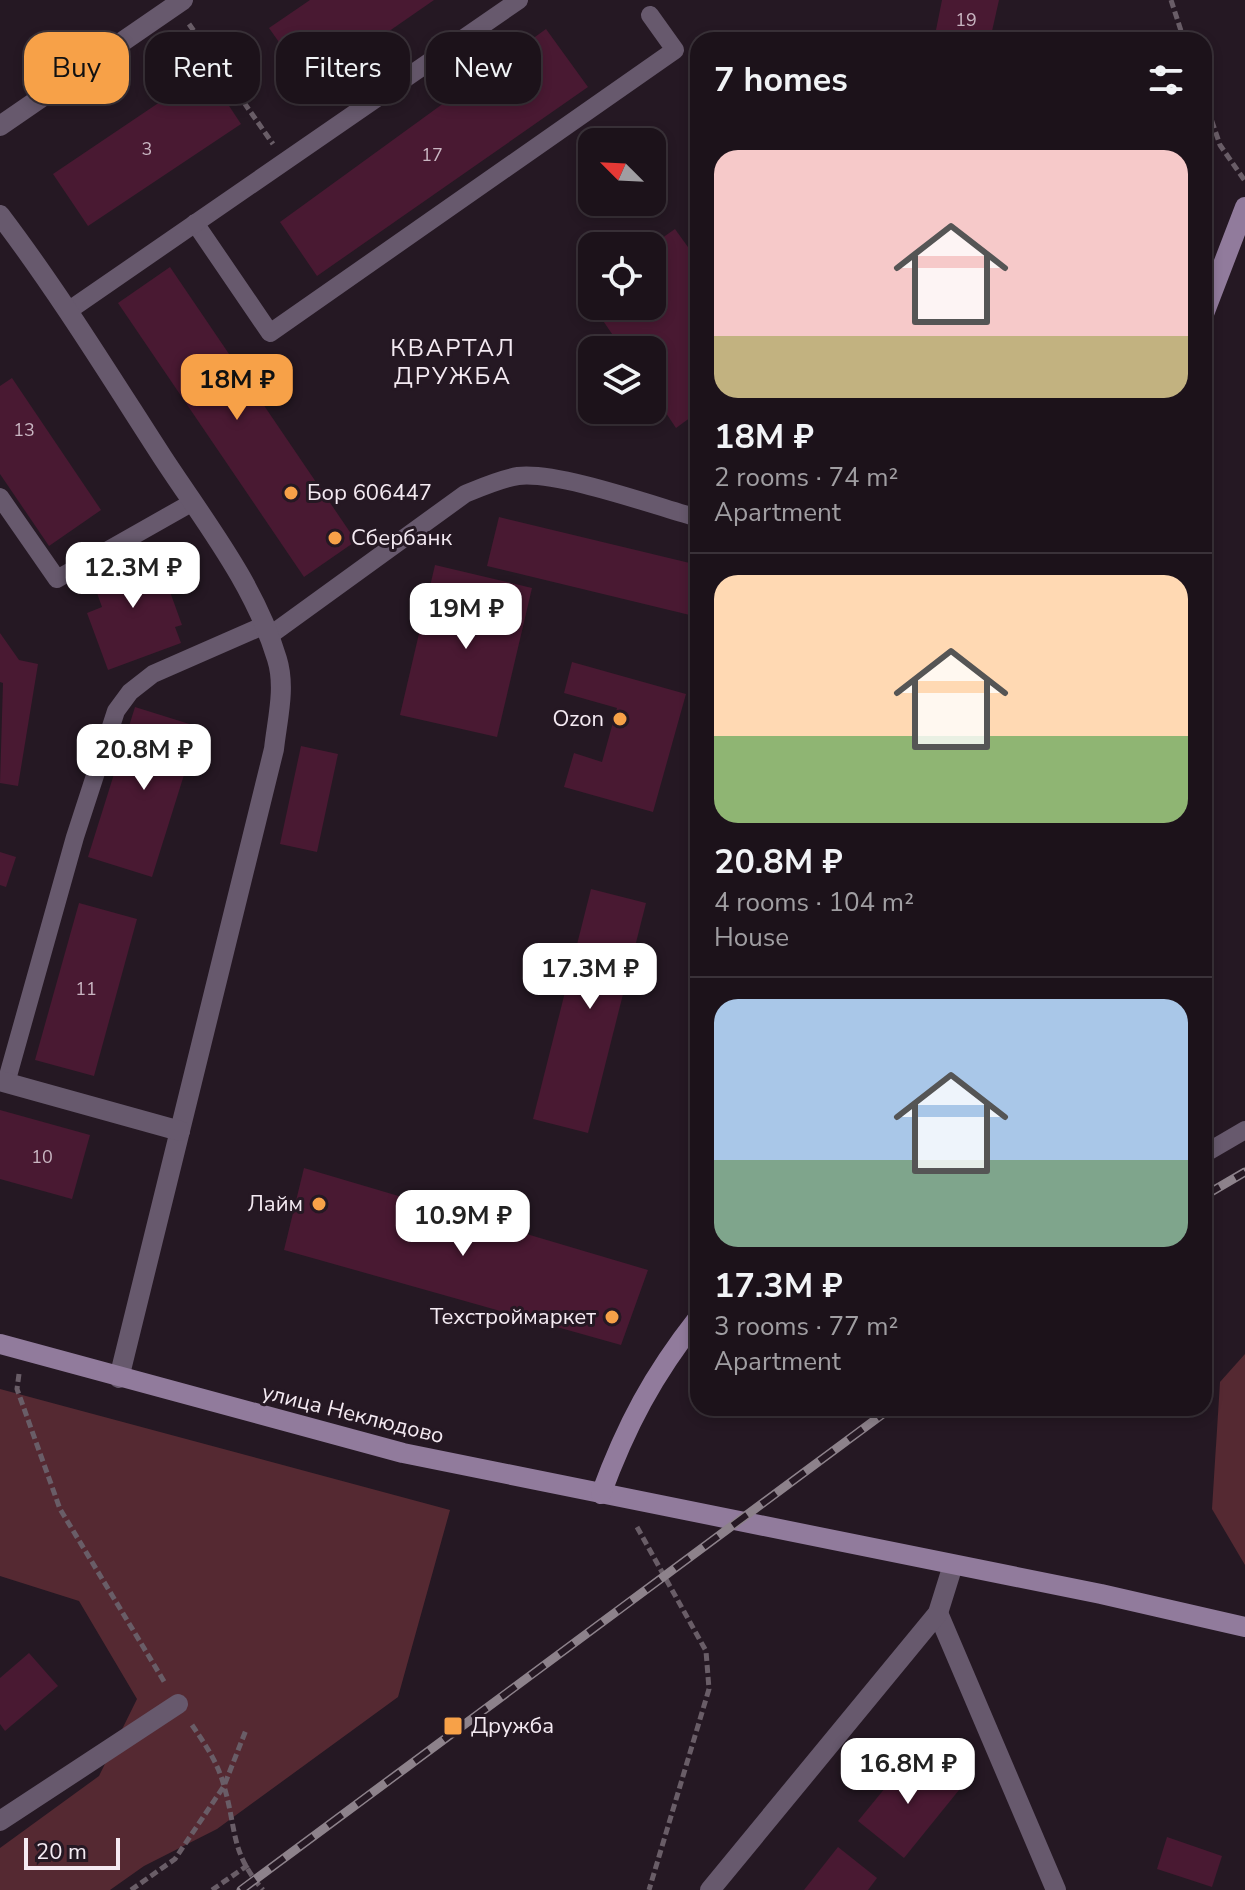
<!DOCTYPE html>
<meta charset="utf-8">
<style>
body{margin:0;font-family:"Nunito Sans",sans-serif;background:#292027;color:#f1f3f6;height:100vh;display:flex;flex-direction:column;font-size:30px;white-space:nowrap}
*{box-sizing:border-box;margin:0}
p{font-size:26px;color:#a09ea2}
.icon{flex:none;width:44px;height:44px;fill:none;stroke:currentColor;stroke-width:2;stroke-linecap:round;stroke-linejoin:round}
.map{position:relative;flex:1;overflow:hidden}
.sheet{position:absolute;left:690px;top:32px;width:522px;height:1384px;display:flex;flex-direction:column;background:#1c121a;border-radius:24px;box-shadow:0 4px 12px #0003,0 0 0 2px #3a3239}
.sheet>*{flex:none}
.hud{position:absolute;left:24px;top:32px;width:546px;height:72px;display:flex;gap:16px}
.needle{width:52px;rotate:294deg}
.buttons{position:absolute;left:578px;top:128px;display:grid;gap:16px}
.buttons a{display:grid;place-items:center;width:88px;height:88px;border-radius:16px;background:#1c121a;box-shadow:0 4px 12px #0003,0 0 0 2px #3a3239;font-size:40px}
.scale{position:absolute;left:24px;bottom:20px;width:96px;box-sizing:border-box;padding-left:8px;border:4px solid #f4eaf2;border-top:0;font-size:22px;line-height:28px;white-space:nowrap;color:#f4eaf2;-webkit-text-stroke:6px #251823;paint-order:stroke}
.price{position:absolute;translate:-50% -68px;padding:0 18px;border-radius:16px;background:#fff;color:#222;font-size:26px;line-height:52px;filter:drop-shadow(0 2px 4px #0008)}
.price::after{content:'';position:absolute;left:50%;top:48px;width:24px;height:18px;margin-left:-12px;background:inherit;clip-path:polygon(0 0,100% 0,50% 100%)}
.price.current{background:#f7a148;color:#111}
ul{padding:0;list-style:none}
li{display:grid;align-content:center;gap:16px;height:424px;padding:0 24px}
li+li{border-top:2px solid #3a3239}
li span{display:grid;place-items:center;height:248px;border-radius:24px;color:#555}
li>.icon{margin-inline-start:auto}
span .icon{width:144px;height:144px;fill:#fffc;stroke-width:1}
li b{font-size:34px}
h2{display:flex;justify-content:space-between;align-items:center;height:96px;padding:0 24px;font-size:34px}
.chip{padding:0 28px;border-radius:24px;background:#1c121a;box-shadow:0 4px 12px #0003,0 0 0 2px #3a3239;font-size:28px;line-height:72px}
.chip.current{background:#f7a148;color:#111}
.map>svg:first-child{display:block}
.green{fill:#552932}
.building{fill:#491932}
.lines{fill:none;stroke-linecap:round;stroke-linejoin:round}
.path{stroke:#695d67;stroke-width:5;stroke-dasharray:8 4;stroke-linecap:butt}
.lane{stroke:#67596d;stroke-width:18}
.street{stroke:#67596d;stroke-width:20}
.secondary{stroke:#917b9c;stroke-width:20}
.rail-casing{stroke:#8d828b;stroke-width:9}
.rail{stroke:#251823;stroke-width:6;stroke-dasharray:18;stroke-linecap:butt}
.poi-dot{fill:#f7a148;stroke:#251823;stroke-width:3}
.labels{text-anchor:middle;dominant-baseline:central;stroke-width:6;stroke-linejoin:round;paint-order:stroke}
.number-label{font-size:18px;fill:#c9b6c2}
.poi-label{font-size:22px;fill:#f4eaf2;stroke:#251823;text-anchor:start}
.street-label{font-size:22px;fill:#f4eaf2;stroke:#251823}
.neighbourhood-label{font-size:24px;letter-spacing:2px;fill:#f4eaf2;stroke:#251823}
</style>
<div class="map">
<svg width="1245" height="1890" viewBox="0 0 1245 1890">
<rect width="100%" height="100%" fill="#251823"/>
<g class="green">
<path d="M1245,1354v211l-33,-56 8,-127z"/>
<path d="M0,1389l450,121 -52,187 -181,132 -73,37 -34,24h-110v-42l99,-72 38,-77 -58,-98 -79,-25z"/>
</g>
<g class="building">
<path d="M310,0h124l-124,86 -41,-58z"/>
<path d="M942,0h57l-9,40h-56z"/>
<path d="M546,29l42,58 -271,189 -37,-54z"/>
<path d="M206,71l35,53 -153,102 -35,-52z"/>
<path d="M675,229l23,32v151l-22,16 -24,-36v-42h-29l-30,-44h59v-61z"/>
<path d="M170,267l186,274 -52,36 -186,-274z"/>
<path d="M12,378l89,132 -52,36 -49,-72v-88z"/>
<path d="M499,517l199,48v52l-211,-51z"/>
<path d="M144,548l7,19 9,-3 22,61 -7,2 6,16 -73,27 -21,-57 15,-6 -14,-39z"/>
<path d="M435,565l97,23 -35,149 -97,-22z"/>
<path d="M0,633l19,27 19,4 -20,122 -18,-3 3,-100 -3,-1z"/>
<path d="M572,662l114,32 -33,118 -89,-25 10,-34 28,9 15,-54 -53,-15z"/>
<path d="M135,707l64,20 -47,150 -64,-20z"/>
<path d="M301,746l37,8 -21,98 -37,-8z"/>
<path d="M0,852l16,5 -10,30 -6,-2z"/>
<path d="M591,889l55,14 -58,230 -55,-14z"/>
<path d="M79,903l58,16 -43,157 -59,-16z"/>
<path d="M0,1110l90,25 -18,64 -72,-20z"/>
<path d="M304,1168l344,102 -27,75 -337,-95z"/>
<path d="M29,1653l29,33 -53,45 -5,-7v-46z"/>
<path d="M913,1754l46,36 -55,68 -46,-37z"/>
<path d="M1167,1837l55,19 -10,31 -55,-18z"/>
<path d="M838,1847l39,31 -9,12h-64z"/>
</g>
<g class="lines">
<g class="path">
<path d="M1171,0l13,40"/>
<path d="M189,24l84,120"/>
<path d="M1204,98l16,47 25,36"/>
<path d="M19,1374l-2,15 43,120 105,174"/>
<path d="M637,1527l69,124 3,38 -60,201"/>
<path d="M192,1725c13,19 26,38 32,61 13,44 6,66 39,104"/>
<path d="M131,1890l44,-31 49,-73 22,-56"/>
<path d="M212,1890l39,-27"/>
</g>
<g class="lane">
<path d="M195,223l75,110 405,-283 -25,-35"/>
<path d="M68,311l451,-311"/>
<path d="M0,497l57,82 136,-77"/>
<path d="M269,636l196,-142c17,-7 35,-15 53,-18 40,-5 137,30 180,42"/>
<path d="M6,1083l69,-246 41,-126 14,-19 23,-18 112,-49"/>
<path d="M1204,1154l41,-24"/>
</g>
<g class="street">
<path d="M0,126l183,-126"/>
<path d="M0,215c59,78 110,161 163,243 42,64 92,127 114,201 9,29 0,61 -3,90l-155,629"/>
<path d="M0,1081l180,50"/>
<path d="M938,1613l118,277"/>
<path d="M0,1821l178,-117"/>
<path d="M710,1890l228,-277 15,-48"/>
</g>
<g class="secondary">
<path d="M1204,314l41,-107"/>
<path d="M0,1344l403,109 698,141 144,33"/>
<path d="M601,1494c25,-68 52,-119 97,-176"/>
</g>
<g class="rail-casing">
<g id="rail">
<path d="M1204,1196l41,-24"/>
<path d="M241,1890l650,-482"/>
</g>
</g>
<use href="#rail" class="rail"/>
</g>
<g class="poi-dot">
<circle cx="291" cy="493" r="8"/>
<circle cx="335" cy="538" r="8"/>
<circle cx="620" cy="719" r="8"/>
<circle cx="319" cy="1204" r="8"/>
<circle cx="612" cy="1317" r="8"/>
<rect x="443" y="1716" width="20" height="20" rx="4"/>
</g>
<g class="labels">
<g class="number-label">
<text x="966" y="20">19</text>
<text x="147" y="149">3</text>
<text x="432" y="155">17</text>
<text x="24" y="430">13</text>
<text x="86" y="989">11</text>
<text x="42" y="1157">10</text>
</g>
<g class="poi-label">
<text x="307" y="493">Бор 606447</text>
<text x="351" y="538">Сбербанк</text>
<text x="604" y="719" text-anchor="end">Ozon</text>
<text x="303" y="1204" text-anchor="end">Лайм</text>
<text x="596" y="1317" text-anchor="end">Техстроймаркет</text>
<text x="471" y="1726">Дружба</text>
</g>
<g class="street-label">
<text transform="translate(353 1414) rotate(14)">улица Неклюдово</text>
</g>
<g class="neighbourhood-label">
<text x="453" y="348">КВАРТАЛ<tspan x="453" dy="28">ДРУЖБА</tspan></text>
</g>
</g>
</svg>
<div class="buttons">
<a><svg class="needle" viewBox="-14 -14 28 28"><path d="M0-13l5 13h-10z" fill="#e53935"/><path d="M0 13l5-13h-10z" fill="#a09ea2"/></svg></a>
<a><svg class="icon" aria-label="locate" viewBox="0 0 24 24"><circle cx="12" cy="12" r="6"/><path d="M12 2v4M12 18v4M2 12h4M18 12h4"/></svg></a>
<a><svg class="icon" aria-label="layers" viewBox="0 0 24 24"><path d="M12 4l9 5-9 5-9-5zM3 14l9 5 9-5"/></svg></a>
</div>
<div class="scale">20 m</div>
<b class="price current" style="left:237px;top:422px">18M ₽</b>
<b class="price" style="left:133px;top:610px">12.3M ₽</b>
<b class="price" style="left:466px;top:651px">19M ₽</b>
<b class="price" style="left:144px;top:792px">20.8M ₽</b>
<b class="price" style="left:590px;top:1011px">17.3M ₽</b>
<b class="price" style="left:463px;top:1258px">10.9M ₽</b>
<b class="price" style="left:908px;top:1806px">16.8M ₽</b>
<div class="hud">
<a class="chip current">Buy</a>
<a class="chip">Rent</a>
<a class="chip">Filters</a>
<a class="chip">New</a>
</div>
<section class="sheet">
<h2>7 homes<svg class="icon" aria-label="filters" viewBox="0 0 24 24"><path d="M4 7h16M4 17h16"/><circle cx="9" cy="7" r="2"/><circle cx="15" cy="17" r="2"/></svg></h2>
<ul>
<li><span style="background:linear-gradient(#f6c9c9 75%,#c2b280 0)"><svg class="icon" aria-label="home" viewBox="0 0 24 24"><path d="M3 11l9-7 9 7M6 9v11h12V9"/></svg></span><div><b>18M ₽</b><p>2 rooms · 74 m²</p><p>Apartment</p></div></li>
<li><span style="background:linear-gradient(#ffd9b3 65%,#8fb573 0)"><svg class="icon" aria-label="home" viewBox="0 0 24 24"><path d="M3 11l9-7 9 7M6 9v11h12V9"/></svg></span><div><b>20.8M ₽</b><p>4 rooms · 104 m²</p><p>House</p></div></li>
<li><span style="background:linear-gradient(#a9c7e8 65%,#7fa58c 0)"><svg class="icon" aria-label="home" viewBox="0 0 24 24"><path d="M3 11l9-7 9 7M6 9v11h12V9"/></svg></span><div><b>17.3M ₽</b><p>3 rooms · 77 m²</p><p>Apartment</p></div></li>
</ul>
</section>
</div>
